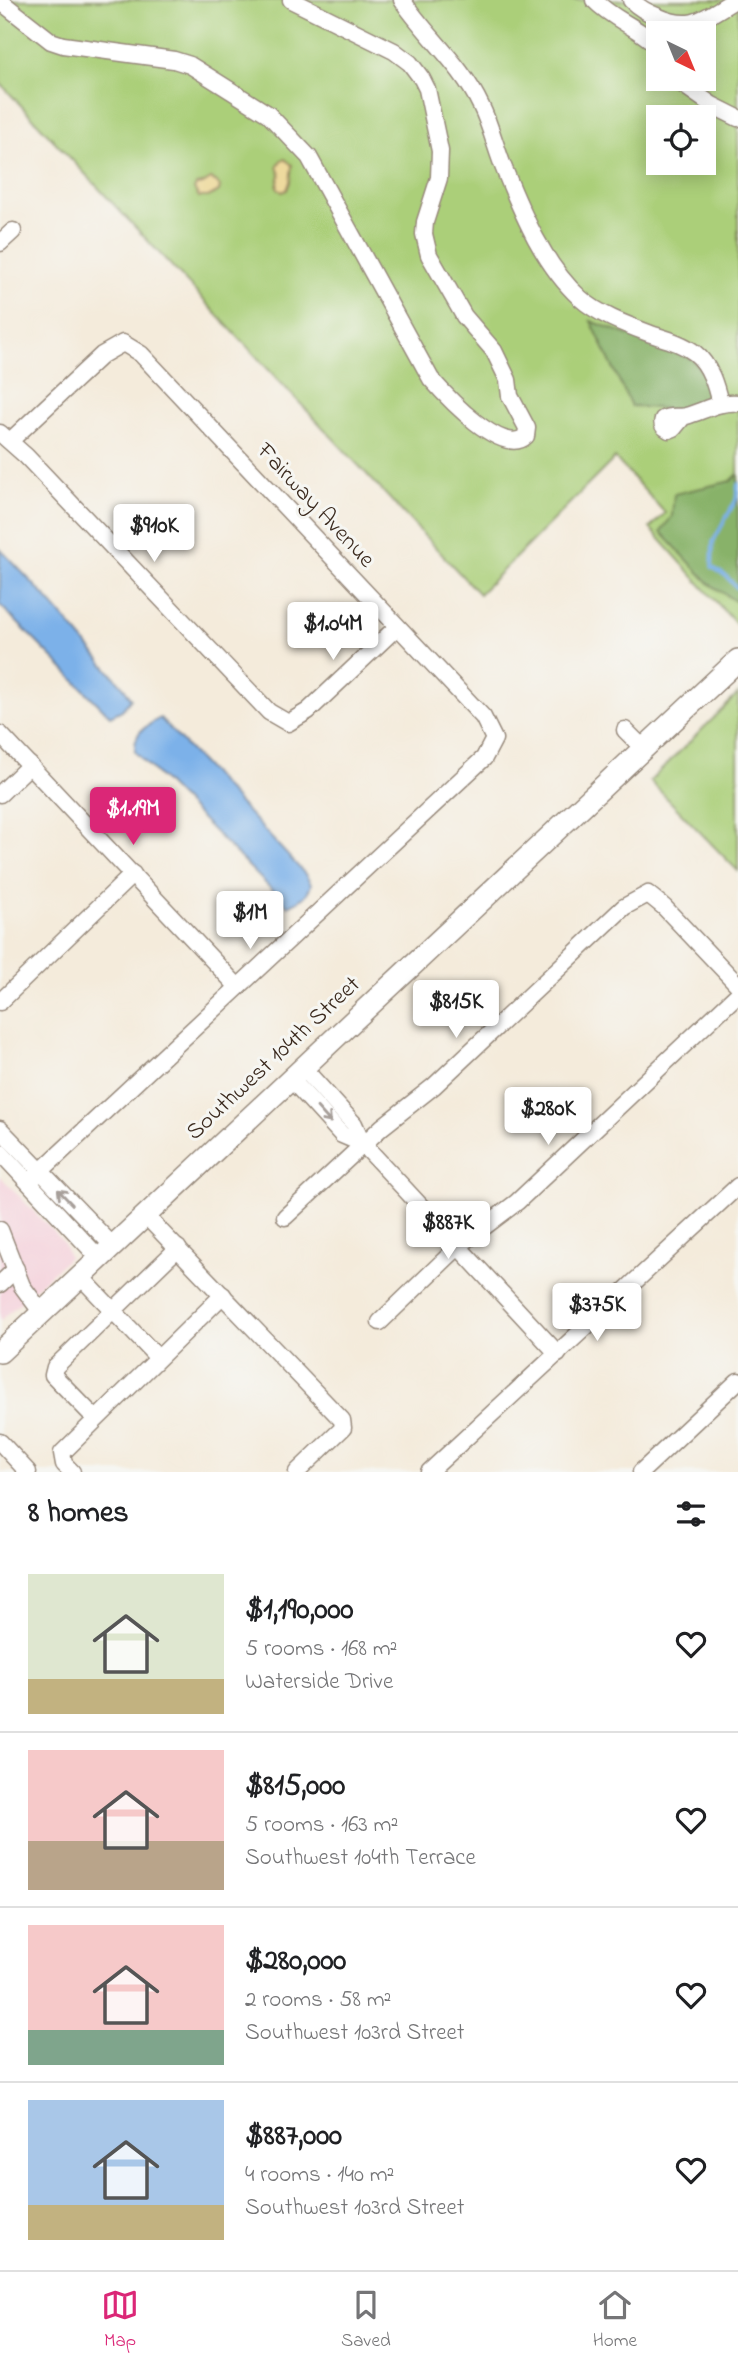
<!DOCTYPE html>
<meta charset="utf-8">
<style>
body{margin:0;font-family:"Indie Flower",sans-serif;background:#f2f2f2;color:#202124;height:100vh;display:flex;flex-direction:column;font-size:26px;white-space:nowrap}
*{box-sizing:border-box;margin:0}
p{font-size:23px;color:#757577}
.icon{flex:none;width:38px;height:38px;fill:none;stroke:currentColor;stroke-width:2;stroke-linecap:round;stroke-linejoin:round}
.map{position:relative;height:1472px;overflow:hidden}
.sheet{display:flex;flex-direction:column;background:#fff;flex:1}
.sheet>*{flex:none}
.needle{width:46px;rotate:137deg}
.tools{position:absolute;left:646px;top:21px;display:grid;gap:14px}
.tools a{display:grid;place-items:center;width:70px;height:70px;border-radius:0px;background:#fff;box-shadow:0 4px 18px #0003;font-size:35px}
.price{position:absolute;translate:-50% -60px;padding:0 16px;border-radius:7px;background:#fff;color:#222;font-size:23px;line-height:46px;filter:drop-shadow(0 2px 4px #0008)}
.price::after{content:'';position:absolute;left:50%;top:42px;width:21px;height:16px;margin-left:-10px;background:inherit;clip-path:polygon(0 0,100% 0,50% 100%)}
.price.current{background:#db2777;color:#fff}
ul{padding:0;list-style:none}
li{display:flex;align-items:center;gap:21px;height:175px;padding:0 28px}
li+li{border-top:2px solid #e0e0e0}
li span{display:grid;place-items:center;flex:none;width:196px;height:140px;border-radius:0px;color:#555}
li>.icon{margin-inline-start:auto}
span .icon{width:84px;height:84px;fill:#fffc;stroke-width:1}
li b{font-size:30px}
h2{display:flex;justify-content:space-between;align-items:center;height:84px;padding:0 28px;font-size:30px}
.dock{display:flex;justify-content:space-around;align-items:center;height:98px;border-top:2px solid #e0e0e0;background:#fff;font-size:19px;color:#757577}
.dock a{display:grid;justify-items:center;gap:4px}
.dock .current{color:#db2777}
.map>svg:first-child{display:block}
.built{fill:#f5cfda}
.green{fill:#abcf79;stroke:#737c4c;stroke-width:2;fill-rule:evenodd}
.forest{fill:#88b269;stroke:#626e44;stroke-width:2}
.sand{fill:#eeda9e;stroke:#94825e;stroke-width:2}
.water{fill:#7bb1e9;stroke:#5b6e84;stroke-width:2}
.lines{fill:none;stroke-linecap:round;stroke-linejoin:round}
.stream{stroke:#7bb1e9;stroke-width:3.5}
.minor-casing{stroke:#988a7c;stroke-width:19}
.major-casing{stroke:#988a7c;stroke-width:24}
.minor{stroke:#fff;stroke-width:16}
.major{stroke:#fff;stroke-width:21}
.oneway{stroke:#a79f9a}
.labels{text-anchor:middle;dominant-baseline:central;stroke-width:6;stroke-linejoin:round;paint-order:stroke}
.street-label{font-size:24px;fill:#3b2a1e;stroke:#f6f6f2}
</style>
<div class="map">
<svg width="738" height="1472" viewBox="0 0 738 1472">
<rect width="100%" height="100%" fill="#f6f6f2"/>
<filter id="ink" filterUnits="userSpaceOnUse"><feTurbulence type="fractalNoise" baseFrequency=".0143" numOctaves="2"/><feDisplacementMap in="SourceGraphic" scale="14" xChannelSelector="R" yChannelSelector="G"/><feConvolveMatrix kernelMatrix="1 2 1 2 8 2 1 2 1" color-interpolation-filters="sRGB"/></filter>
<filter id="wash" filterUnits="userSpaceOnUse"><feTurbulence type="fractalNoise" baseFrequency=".00686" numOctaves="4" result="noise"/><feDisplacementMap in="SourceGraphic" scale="28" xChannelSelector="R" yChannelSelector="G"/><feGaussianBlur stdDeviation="1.57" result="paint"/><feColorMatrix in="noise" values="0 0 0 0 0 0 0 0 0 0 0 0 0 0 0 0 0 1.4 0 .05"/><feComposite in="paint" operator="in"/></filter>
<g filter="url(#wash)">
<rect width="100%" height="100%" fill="#f4ebdb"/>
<path class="built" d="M0,1176l63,66 6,15 -69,64z"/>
<g class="green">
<path d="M0,0h738v623l-2,1 -86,-96 15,-15 -50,-55 -136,136 -479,-511zM658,33h46v46h-46zM658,117h46v46h-46z"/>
<path d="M738,694v177l-88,-90z"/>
</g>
<g class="forest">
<path d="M591,321l101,38 14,19 6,19 -32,13 -49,-4z"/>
<path d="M738,474v129l-28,-19 -49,-52 11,-16 2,-22 57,-13z"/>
</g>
<g class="sand">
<path d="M285,159l7,6 -2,17 -3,8 -5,2 -5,-5 3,-13 -3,-7 4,-7z"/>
<path d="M211,179l6,3 3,5 -1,4 -11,6h-9l-5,-8 2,-4 7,-1z"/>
</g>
<g class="water">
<path d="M0,549l46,48 79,92 6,10 -9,11 -12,6 -110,-111z"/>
<path d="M160,718l145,156 6,10c-2,12 -12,17 -23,22l-153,-154c-1,-21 9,-24 25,-34z"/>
</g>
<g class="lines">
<path class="stream" d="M738,484l-2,16 -23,42 -1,25 14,9 12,13"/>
</g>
</g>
<g filter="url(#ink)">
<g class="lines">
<g class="minor-casing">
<g id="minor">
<path d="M402,0c25,37 60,65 79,106 10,20 15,44 24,65 18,44 39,94 75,127 19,17 47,27 71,36 15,5 31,9 44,19 15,12 21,33 25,51"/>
<path d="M594,0c19,20 47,28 64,47"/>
<path d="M631,0c8,8 17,13 28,17 34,15 46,0 76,-17"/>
<path d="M0,1l51,40 12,4 111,15 16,5 78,49 41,43 122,222c15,17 72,79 95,57l1,-8 -17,-32 -2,-16 -14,-29 -30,-35 -35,-61 -5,-21 1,-12 14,-44 1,-27 -13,-62 -5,-10 -12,-16 -16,-12 -103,-51"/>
<path d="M675,79l37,26 26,13"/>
<path d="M0,243l13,-12"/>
<path d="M683,417l-9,11 -5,2c-6,-3 -8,-5 -6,-11 8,-4 14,-1 23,-3 18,-5 33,-15 52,-13"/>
<path d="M0,433l26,23 243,256 19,11 20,-12 89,-84"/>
<path d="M10,441l92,-86 21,-12 18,11 342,363 11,22 -10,19 -455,424"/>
<path d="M625,730l19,19"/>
<path d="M0,734l238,253"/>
<path d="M0,794l30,-29"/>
<path d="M0,1002l133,-128"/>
<path d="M303,1068l51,56 9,20 195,210"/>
<path d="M291,1079l51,56 21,9"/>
<path d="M0,1129l113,117"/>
<path d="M0,1152l100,107"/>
<path d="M145,1215l197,205 1,8 -46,44"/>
<path d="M285,1217l97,-90 52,-41 190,-179 24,-13 16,13 74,78"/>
<path d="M0,1230l22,56 20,27"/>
<path d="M81,1277l77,81"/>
<path d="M0,1284l16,-15"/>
<path d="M380,1322l79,-76 58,-44 221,-208"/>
<path d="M96,1419l-43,-44 2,-8 123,-119"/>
<path d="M0,1442l28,30"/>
<path d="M72,1472l-8,-8 -2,-11 161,-158"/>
<path d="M429,1472l309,-286"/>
<path d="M641,1472l97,-91"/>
</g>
</g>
<g class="major-casing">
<path id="major" d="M0,1352l738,-692"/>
</g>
<use href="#minor" class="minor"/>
<use href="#major" class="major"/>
</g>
<defs><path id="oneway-shaft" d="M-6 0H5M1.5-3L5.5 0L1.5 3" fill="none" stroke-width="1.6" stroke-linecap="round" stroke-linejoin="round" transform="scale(1.75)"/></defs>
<g class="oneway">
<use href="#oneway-shaft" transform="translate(324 1115) rotate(48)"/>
<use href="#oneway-shaft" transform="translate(65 1197) rotate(-134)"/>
</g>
</g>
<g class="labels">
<g class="street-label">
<text transform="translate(315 506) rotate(47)">Fairway Avenue</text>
<text transform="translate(274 1059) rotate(-43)">Southwest 104th Street</text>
</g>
</g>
</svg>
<div class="tools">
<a><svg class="needle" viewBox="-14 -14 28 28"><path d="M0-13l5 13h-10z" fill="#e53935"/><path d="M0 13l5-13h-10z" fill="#757577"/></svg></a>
<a><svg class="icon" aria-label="locate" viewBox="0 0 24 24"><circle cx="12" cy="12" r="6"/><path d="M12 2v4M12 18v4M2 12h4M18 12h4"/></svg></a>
</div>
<b class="price" style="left:154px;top:564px">$910K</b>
<b class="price" style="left:333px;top:662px">$1.04M</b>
<b class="price current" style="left:133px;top:847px">$1.19M</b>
<b class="price" style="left:250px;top:951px">$1M</b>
<b class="price" style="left:456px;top:1040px">$815K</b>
<b class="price" style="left:548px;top:1147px">$280K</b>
<b class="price" style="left:448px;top:1261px">$887K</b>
<b class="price" style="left:597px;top:1343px">$375K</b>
</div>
<section class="sheet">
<h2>8 homes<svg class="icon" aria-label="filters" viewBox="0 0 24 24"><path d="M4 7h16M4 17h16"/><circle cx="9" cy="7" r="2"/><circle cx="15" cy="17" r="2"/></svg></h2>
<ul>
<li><span style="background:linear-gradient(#dfe7d0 75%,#c2b280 0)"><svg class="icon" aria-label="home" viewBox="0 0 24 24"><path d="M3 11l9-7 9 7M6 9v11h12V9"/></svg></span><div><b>$1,190,000</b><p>5 rooms · 168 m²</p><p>Waterside Drive</p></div><svg class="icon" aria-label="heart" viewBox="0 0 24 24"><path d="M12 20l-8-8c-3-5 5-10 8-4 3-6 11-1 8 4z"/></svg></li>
<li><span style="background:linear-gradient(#f6c9c9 65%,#b9a48a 0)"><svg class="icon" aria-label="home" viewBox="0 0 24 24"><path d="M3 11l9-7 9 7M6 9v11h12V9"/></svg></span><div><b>$815,000</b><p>5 rooms · 163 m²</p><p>Southwest 104th Terrace</p></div><svg class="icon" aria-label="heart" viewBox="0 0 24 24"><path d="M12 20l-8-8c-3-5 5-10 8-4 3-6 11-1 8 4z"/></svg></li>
<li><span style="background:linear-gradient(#f6c9c9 75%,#7fa58c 0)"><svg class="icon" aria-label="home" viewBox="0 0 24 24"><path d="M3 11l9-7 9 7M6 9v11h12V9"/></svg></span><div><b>$280,000</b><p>2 rooms · 58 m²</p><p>Southwest 103rd Street</p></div><svg class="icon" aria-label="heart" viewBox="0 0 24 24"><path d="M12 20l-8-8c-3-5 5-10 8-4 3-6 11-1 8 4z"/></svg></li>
<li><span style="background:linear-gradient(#a9c7e8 75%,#c2b280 0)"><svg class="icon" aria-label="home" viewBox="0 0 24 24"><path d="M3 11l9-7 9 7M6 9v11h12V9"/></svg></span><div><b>$887,000</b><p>4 rooms · 140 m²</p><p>Southwest 103rd Street</p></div><svg class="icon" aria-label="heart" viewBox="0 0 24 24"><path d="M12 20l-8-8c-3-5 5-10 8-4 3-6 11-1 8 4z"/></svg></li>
</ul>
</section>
<nav class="dock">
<a class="current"><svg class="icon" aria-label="map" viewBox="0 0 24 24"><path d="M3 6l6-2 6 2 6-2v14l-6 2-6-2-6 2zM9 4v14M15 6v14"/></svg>Map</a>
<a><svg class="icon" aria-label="saved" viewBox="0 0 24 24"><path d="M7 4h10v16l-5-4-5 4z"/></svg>Saved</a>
<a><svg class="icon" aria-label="home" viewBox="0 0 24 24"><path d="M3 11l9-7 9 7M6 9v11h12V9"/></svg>Home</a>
</nav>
